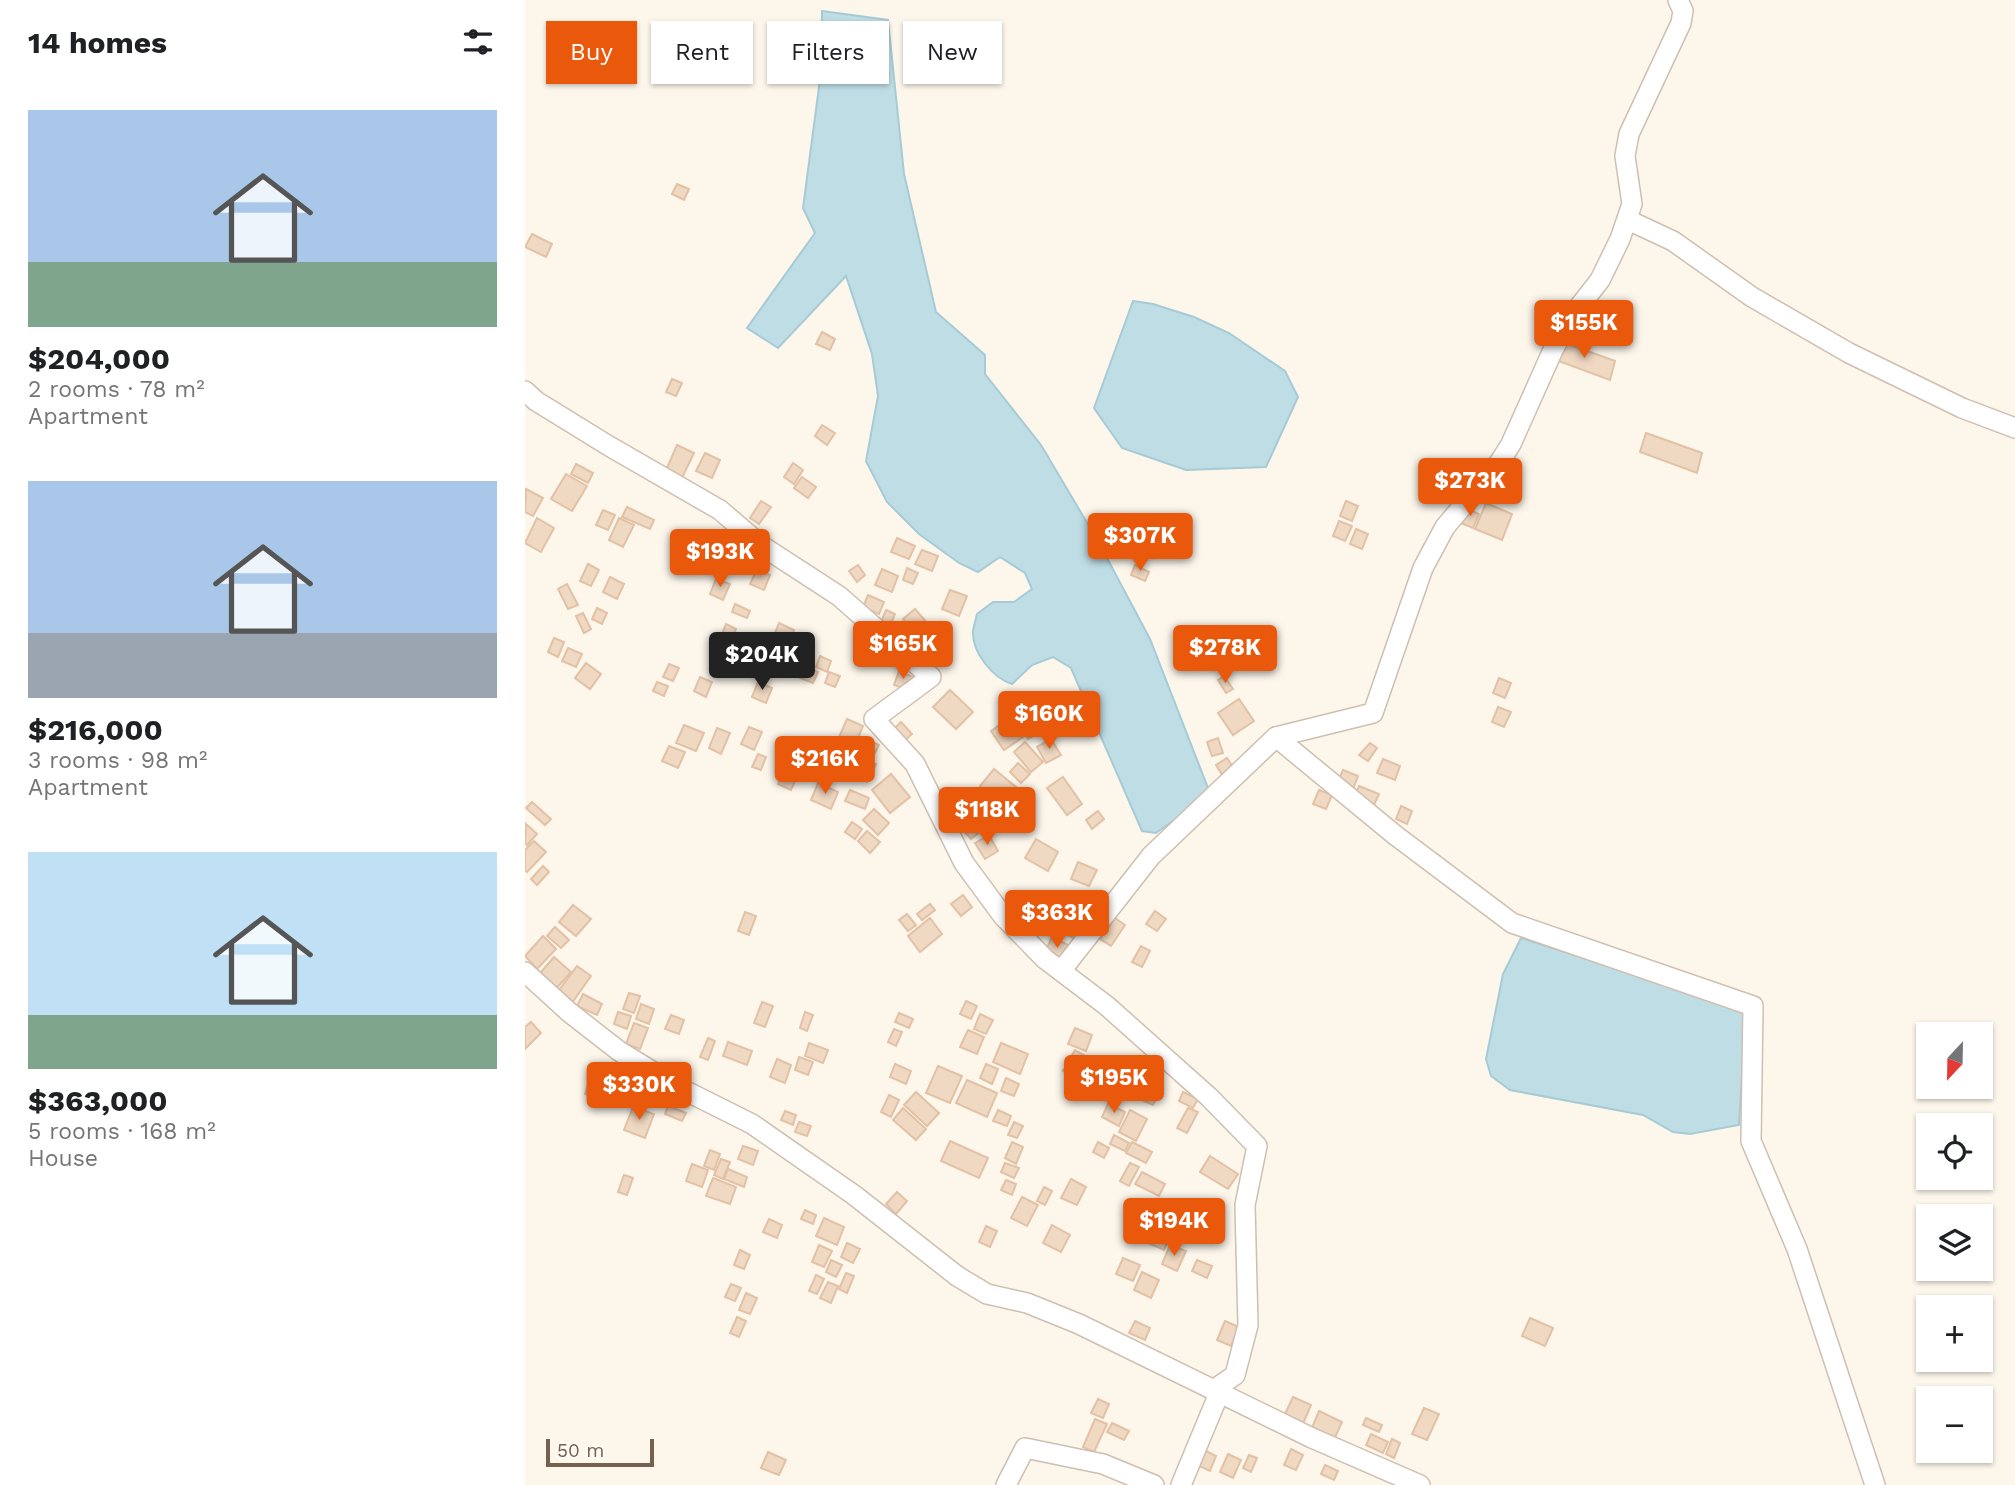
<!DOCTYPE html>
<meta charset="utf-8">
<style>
body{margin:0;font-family:"Work Sans",sans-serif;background:#f2f2f2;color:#202124;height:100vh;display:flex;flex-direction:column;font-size:26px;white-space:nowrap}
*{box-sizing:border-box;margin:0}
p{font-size:23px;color:#757577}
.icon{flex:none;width:38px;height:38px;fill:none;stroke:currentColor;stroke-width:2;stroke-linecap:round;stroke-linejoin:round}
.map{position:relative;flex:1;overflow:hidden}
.sheet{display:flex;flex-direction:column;background:#fff;width:525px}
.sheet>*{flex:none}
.hud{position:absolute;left:21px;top:21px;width:665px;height:63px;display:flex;gap:14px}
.needle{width:46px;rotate:202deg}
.tools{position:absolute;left:1391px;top:1022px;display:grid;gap:14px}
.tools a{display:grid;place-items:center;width:77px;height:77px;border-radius:0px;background:#fff;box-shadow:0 2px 5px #0004;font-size:35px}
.scale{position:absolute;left:21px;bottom:18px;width:108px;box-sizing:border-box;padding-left:7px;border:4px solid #76604e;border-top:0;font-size:19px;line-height:24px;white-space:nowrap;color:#76604e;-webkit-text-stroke:5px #fefaf1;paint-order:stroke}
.price{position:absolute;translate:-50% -60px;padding:0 16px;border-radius:7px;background:#ea580c;color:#fff;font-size:23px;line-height:46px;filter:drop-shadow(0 2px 4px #0008)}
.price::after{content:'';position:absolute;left:50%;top:42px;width:21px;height:16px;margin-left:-10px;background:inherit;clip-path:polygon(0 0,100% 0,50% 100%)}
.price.on{background:#222;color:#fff}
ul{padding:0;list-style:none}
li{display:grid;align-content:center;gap:14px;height:371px;padding:0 28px}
li span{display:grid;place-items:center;height:217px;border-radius:0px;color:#555}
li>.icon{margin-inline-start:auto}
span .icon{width:126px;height:126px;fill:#fffc;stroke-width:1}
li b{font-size:30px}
h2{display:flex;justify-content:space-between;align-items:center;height:84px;padding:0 28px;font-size:30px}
.pill{padding:0 24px;border-radius:0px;background:#fff;box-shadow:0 2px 5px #0004;font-size:24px;line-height:63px}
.pill.on{background:#ea580c;color:#fff}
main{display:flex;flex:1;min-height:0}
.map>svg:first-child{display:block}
.water{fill:#bfdde5;stroke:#a6cbd6;stroke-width:2}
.building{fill:#f0d9c3;stroke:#e2c1a5;stroke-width:2}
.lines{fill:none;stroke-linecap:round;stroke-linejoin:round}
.minor-casing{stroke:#cebfb0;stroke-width:22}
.minor{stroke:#fff;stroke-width:19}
</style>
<main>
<section class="sheet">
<h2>14 homes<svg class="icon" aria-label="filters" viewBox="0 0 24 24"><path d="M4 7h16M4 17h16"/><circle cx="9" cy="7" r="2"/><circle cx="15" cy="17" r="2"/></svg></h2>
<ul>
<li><span style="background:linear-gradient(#a9c7e8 70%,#7fa58c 0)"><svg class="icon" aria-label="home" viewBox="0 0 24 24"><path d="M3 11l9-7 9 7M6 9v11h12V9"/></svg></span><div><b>$204,000</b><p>2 rooms · 78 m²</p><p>Apartment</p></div></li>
<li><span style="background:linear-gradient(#a9c7e8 70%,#9aa5b1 0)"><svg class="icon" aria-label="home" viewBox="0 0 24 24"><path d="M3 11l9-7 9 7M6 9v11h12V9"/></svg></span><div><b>$216,000</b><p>3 rooms · 98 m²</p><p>Apartment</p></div></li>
<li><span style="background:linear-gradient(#bfe0f5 75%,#7fa58c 0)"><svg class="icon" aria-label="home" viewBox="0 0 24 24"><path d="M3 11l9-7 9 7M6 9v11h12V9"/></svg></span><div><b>$363,000</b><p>5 rooms · 168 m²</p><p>House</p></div></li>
</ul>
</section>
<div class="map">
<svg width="1490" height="1485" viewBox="0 0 1490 1485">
<rect width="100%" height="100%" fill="#fcf6eb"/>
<g class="water">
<path d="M297,11l66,9 16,154 32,138 49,43v19l56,71 58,98 51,96 58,149 -21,23 -31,22 -14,-2 -71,-163 -18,-11 -21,8 -20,19c-19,-6 -40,-31 -39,-53 1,-6 3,-12 4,-17l16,-12h21l18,-13 -7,-16 -25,-16 -22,15 -19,-9 -40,-29 -32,-32 -21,-41 12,-65 -6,-42 -26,-78 -68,72 -31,-20 68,-95 -12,-25 18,-136z"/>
<path d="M608,301l20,3 41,13 35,16 56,38 13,26 -32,70 -80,3 -64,-22 -28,-40z"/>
<path d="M996,938l225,72 -7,115 -49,9 -17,-2 -30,-17 -133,-25 -19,-14 -5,-17 17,-85z"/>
</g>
<g class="building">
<path d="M152,184l12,5 -5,11 -12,-6z"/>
<path d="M7,234l20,10 -6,13 -21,-10z"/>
<path d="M297,332l13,7 -5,11 -14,-6z"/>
<path d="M1034,341l56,20 -5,19 -57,-21z"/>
<path d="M147,379l10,4 -6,13 -10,-4z"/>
<path d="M297,425l13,8 -8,12 -12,-9z"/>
<path d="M1121,433l56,20 -5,20 -57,-21z"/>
<path d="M152,445l17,8 -12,25 -16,-8z"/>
<path d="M180,453l15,7 -8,18 -16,-7z"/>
<path d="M268,463l10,7 -9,14 -10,-7z"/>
<path d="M51,464l17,9 -5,10 -17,-9z"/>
<path d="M41,474l21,12 -15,25 -21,-12z"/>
<path d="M277,477l14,10 -8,11 -14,-10z"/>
<path d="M1,489l17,9 -10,18 -8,-4z"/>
<path d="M236,501l10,6 -12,17 -9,-6z"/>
<path d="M821,501l12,5 -6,15 -12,-5z"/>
<path d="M961,503l26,11 -10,26 -27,-11z"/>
<path d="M102,507l27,13 -4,9 -28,-12z"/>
<path d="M942,509l12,5 -6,14 -12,-5z"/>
<path d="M78,510l12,5 -7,15 -12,-5z"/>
<path d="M12,518l17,10 -13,24 -16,-9z"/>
<path d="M94,518l15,7 -11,22 -14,-7z"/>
<path d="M814,521l13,5 -7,15 -12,-5z"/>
<path d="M831,529l12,5 -6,15 -12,-5z"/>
<path d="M372,538l18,8 -6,13 -18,-7z"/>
<path d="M397,550l16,6 -6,15 -17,-7z"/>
<path d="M212,556l11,5 -5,11 -10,-5z"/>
<path d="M63,564l11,6 -8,16 -11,-5z"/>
<path d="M333,565l7,10 -8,7 -8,-11z"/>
<path d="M610,565l14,7 -4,9 -14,-6z"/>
<path d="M382,568l11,5 -5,11 -10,-4z"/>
<path d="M232,569l13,6 -6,15 -14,-6z"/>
<path d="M357,569l16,7 -6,16 -17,-7z"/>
<path d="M85,577l14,7 -7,15 -14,-7z"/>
<path d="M191,579l14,5 -7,16 -13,-6z"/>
<path d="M42,584l11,21 -10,4 -10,-20z"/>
<path d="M425,590l17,6 -8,20 -17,-7z"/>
<path d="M343,595l16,7 -5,12 -16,-7z"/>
<path d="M210,604l15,7 -3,7 -15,-6z"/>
<path d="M72,608l10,5 -5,11 -10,-5z"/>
<path d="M390,609l14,16 -12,11 -14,-17z"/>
<path d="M361,610l9,4 -5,12 -9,-4z"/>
<path d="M58,613l8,16 -7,4 -8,-17z"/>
<path d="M254,623l15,7 -4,10 -15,-7z"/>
<path d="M201,624l10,5 -5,12 -10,-5z"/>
<path d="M29,638l10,4 -6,15 -10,-5z"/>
<path d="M43,648l14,6 -6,13 -14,-6z"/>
<path d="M197,649l9,3 -5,13 -9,-3z"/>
<path d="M295,656l11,5 -4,11 -11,-5z"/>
<path d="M61,663l15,11 -11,15 -15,-11z"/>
<path d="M144,664l10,4 -6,13 -10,-4z"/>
<path d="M279,667l14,5 -5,11 -13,-5z"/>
<path d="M374,671l14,6 -5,13 -14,-5z"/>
<path d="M304,672l11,4 -5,11 -10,-4z"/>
<path d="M699,676l9,13 -7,4 -8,-13z"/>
<path d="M175,677l12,5 -6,15 -12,-6z"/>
<path d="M974,678l12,5 -6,15 -12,-5z"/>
<path d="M132,682l11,4 -4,10 -11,-5z"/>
<path d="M233,682l14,6 -6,15 -14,-6z"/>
<path d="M425,690l23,22 -17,17 -23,-22z"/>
<path d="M714,699l15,22 -21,14 -15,-22z"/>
<path d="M973,707l13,5 -7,15 -12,-5z"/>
<path d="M506,711l11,20 -14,8 -12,-19z"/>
<path d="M485,718l13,19 -19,13 -13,-19z"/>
<path d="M322,719l16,7 -8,19 -16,-8z"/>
<path d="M376,722l11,12 -9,8 -11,-11z"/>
<path d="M159,725l20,8 -8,18 -20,-8z"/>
<path d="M224,727l13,5 -8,18 -13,-6z"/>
<path d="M192,728l13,5 -9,21 -12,-6z"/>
<path d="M265,738l14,6 -9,21 -14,-6z"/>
<path d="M339,738l15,7 -5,10 -14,-7z"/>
<path d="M693,738l5,15 -11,3 -5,-14z"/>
<path d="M526,739l10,16 -15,8 -9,-16z"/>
<path d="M500,742l18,20 -12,10 -17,-20z"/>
<path d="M845,743l7,5 -9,13 -9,-6z"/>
<path d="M144,746l16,6 -7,16 -16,-7z"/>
<path d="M291,749l20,9 -6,15 -21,-9z"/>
<path d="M320,751l16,7 -6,13 -16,-7z"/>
<path d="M233,754l8,3 -5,13 -9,-3z"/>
<path d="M338,758l13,6 -9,18 -12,-6z"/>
<path d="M702,758l7,11 -11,7 -7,-11z"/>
<path d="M858,759l17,7 -5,14 -18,-7z"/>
<path d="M493,763l12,11 -9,9 -11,-11z"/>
<path d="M261,766l13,6 -8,18 -13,-6z"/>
<path d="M469,769l22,18 -14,17 -22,-18z"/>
<path d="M818,770l15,6 -6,16 -16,-7z"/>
<path d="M366,774l19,23 -20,16 -18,-23z"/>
<path d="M538,777l19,27 -15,11 -20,-27z"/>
<path d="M293,783l20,9 -7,17 -20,-9z"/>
<path d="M834,786l20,8 -5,11 -20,-8z"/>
<path d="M325,790l19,8 -4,11 -20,-8z"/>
<path d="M794,790l13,5 -6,14 -13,-5z"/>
<path d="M7,802l19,17 -6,6 -19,-17z"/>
<path d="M446,805l17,20 -17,14 -17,-20z"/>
<path d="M876,806l11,5 -5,13 -11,-5z"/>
<path d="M349,809l15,14 -11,12 -15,-15z"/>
<path d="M573,811l6,8 -12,10 -6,-9z"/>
<path d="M327,822l10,7 -7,10 -10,-7z"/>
<path d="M1,824l11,10 -10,11 -2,-2z"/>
<path d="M342,831l13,11 -10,11 -12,-12z"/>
<path d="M464,835l9,16 -13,8 -10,-16z"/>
<path d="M511,839l22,13 -10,19 -23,-13z"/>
<path d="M9,841l12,11 -19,20 -2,-2v-20z"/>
<path d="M553,862l19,8 -8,16 -18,-7z"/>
<path d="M18,866l6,6 -12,13 -6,-6z"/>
<path d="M438,895l9,12 -11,9 -10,-12z"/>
<path d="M524,896l10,7 -7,11 -10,-7z"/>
<path d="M405,904l5,6 -13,10 -5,-6z"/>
<path d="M48,905l18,14 -15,17 -17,-14z"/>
<path d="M538,906l12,7 -7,13 -13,-7z"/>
<path d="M630,911l11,8 -9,12 -11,-7z"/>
<path d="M220,912l11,4 -7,19 -11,-4z"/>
<path d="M382,914l9,11 -8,6 -9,-11z"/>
<path d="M405,918l12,16 -22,18 -12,-16z"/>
<path d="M590,918l10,7 -14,21 -11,-7z"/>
<path d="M547,921l10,6 -7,12 -10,-6z"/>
<path d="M30,927l14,13 -8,8 -14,-12z"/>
<path d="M18,936l13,13 -19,20 -12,-13z"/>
<path d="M527,937l18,9 -8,17 -18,-9z"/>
<path d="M616,946l9,5 -8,16 -10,-5z"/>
<path d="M29,957l17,15 -18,20 -17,-14z"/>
<path d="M52,966l14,10 -19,27 -15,-10z"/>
<path d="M104,993l11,3 -6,17 -11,-4z"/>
<path d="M58,994l19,10 -5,11 -20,-9z"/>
<path d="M441,1001l11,5 -6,13 -11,-5z"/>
<path d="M237,1002l11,4 -8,21 -11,-4z"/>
<path d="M116,1004l13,5 -5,15 -13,-5z"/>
<path d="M93,1012l13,4 -4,13 -13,-5z"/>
<path d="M280,1012l8,3 -6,16 -7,-3z"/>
<path d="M374,1013l14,6 -4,9 -14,-6z"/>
<path d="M455,1014l13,6 -7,14 -12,-5z"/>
<path d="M146,1015l13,5 -5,14 -14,-5z"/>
<path d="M6,1022l10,11 -16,16v-22z"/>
<path d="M109,1023l14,5 -8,21 -14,-5z"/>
<path d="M550,1028l17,7 -6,16 -18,-7z"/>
<path d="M369,1029l8,3 -6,14 -8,-4z"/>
<path d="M443,1030l16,7 -7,17 -17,-7z"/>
<path d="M183,1038l7,3 -7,19 -8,-3z"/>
<path d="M203,1042l24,9 -5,14 -24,-9z"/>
<path d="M284,1043l19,7 -5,13 -18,-7z"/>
<path d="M476,1043l27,11 -8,20 -27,-12z"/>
<path d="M550,1050l14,8 -12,21 -14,-8z"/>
<path d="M274,1057l14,5 -5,13 -13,-5z"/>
<path d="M252,1059l14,6 -6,18 -15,-6z"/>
<path d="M564,1061l7,5 -8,13 -8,-4z"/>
<path d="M370,1064l16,7 -5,13 -16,-7z"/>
<path d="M461,1064l12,5 -6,15 -12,-6z"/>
<path d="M413,1066l24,10 -12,27 -24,-10z"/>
<path d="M599,1068l25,13 -5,11 -26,-13z"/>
<path d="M481,1078l13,6 -5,12 -13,-5z"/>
<path d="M442,1080l30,13 -10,24 -31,-14z"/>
<path d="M64,1082l10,3 -4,13 -10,-4z"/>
<path d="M556,1085l11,5 -5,10 -11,-5z"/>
<path d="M624,1085l11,6 -7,14 -11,-5z"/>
<path d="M391,1092l23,21 -12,13 -23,-21z"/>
<path d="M658,1092l15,7 -5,9 -14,-7z"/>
<path d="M364,1095l10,5 -8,17 -10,-5z"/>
<path d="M583,1104l17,8 -6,14 -17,-9z"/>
<path d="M143,1106l18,7 -4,8 -17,-7z"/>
<path d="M108,1107l21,7 -9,24 -21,-8z"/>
<path d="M378,1108l23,21 -10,11 -23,-20z"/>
<path d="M663,1108l10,4 -11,21 -10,-5z"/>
<path d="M473,1110l13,6 -4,10 -14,-5z"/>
<path d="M605,1110l17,9 -11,22 -17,-9z"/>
<path d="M260,1111l11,4 -3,10 -12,-5z"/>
<path d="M274,1122l12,4 -4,10 -12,-4z"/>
<path d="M489,1122l9,4 -6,12 -9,-3z"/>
<path d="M589,1135l15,8 -4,8 -15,-7z"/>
<path d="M425,1141l38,17 -9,20 -38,-17z"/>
<path d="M487,1142l11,5 -7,17 -11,-6z"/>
<path d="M573,1142l11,6 -5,10 -11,-6z"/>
<path d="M607,1142l20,10 -6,11 -20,-10z"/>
<path d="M218,1146l15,5 -5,14 -15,-6z"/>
<path d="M185,1150l10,4 -6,16 -10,-4z"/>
<path d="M685,1156l28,18 -10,15 -28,-17z"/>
<path d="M196,1159l9,3 -7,17 -9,-4z"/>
<path d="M480,1163l14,5 -5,10 -13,-6z"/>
<path d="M605,1163l9,4 -10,19 -9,-5z"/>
<path d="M167,1164l16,6 -6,17 -16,-6z"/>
<path d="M203,1169l19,8 -3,10 -20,-8z"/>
<path d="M617,1172l23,12 -6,12 -24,-12z"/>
<path d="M99,1175l9,3 -6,17 -9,-3z"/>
<path d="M188,1178l23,9 -6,17 -24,-8z"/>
<path d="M546,1179l15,8 -9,18 -16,-7z"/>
<path d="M481,1180l10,4 -4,11 -11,-5z"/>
<path d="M519,1187l8,4 -7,14 -8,-4z"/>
<path d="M372,1192l10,9 -11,13 -10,-10z"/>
<path d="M497,1197l16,8 -11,21 -16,-8z"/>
<path d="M628,1204l14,6 -4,10 -14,-6z"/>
<path d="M280,1210l11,5 -3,9 -12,-5z"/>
<path d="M299,1218l20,9 -7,18 -21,-9z"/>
<path d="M244,1219l13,6 -5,13 -14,-6z"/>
<path d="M527,1225l18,10 -9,17 -18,-9z"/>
<path d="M461,1226l11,5 -7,16 -11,-5z"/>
<path d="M627,1229l17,8 -5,13 -18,-8z"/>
<path d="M322,1243l13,6 -7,14 -12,-6z"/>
<path d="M294,1245l13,6 -8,16 -12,-5z"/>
<path d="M645,1245l16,6 -9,20 -15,-7z"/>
<path d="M215,1250l10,5 -6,14 -10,-4z"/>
<path d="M598,1258l17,7 -7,16 -17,-7z"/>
<path d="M306,1260l11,5 -6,12 -10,-5z"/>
<path d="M672,1260l15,6 -5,12 -15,-7z"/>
<path d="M617,1272l17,8 -8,18 -17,-8z"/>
<path d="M321,1273l8,3 -7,17 -8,-4z"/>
<path d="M291,1275l8,4 -7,15 -8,-3z"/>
<path d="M303,1282l10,4 -7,17 -11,-5z"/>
<path d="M206,1284l10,4 -6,13 -10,-4z"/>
<path d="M221,1293l11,5 -7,16 -11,-4z"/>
<path d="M212,1317l9,4 -7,16 -9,-4z"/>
<path d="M1005,1318l23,10 -8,18 -23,-10z"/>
<path d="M610,1321l15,7 -5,12 -16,-7z"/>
<path d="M700,1321l14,6 -8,19 -14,-6z"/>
<path d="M768,1397l18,8 -8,19 -19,-8z"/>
<path d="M573,1399l11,5 -6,14 -12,-5z"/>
<path d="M899,1408l15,6 -12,26 -15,-6z"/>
<path d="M794,1411l23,11 -8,18 -23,-10z"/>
<path d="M841,1418l16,7 -3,7 -16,-7z"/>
<path d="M570,1419l12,5 -13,28 -11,-5z"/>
<path d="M587,1423l17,8 -5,9 -17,-8z"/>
<path d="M846,1434l17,8 -5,11 -17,-8z"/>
<path d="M867,1439l8,4 -6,15 -8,-4z"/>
<path d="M766,1449l12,6 -7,15 -12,-5z"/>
<path d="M679,1450l12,6 -6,15 -13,-6z"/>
<path d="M243,1452l18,8 -7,15 -18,-7z"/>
<path d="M703,1454l13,6 -8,18 -13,-6z"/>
<path d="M724,1455l8,3 -6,14 -8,-4z"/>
<path d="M800,1465l13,6 -4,9 -13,-6z"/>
</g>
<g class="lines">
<g class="minor-casing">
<g id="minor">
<path d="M1103,220l45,21 79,56 97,56 113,55 53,20"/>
<path d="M0,391l11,10 73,45 111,64 42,36 77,50 92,81 -57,42 41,45 49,99 39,53 42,43 62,47 102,91 48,49 -12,59 3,120 -13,50 -20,14"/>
<path d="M751,737l119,98 117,88 241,83 -2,135 46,108 78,236"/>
<path d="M536,971l90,-115 125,-119 97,-24 50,-145 22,-41 54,-64 12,-19 42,-94 18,-33 29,-37 20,-41 12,-35 -7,-48 4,-22 52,-111 2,-12 -5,-11"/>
<path d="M0,972l44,40 50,39 59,36 74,37 102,71 103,81 30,18 40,9 52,21 233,114 108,47"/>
<path d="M481,1485l19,-37 78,16 51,21"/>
<path d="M656,1485l39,-94"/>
</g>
</g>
<use href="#minor" class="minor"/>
</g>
</svg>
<div class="tools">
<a><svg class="needle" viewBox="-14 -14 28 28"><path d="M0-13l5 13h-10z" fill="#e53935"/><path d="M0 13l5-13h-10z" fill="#757577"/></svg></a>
<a><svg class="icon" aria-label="locate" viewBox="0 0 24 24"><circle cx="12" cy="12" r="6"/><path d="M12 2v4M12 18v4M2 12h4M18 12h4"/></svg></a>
<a><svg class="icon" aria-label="layers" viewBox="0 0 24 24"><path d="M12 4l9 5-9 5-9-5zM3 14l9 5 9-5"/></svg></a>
<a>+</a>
<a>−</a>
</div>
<div class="scale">50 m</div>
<b class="price" style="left:1059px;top:360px">$155K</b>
<b class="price" style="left:945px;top:518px">$273K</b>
<b class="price" style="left:615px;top:573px">$307K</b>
<b class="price" style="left:195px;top:589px">$193K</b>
<b class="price" style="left:378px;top:681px">$165K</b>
<b class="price" style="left:700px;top:685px">$278K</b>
<b class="price on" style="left:237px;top:692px">$204K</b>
<b class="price" style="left:524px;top:751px">$160K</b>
<b class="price" style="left:300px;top:796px">$216K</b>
<b class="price" style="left:462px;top:847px">$118K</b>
<b class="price" style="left:532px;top:950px">$363K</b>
<b class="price" style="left:589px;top:1115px">$195K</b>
<b class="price" style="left:114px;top:1122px">$330K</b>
<b class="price" style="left:649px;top:1258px">$194K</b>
<div class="hud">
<a class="pill on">Buy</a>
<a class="pill">Rent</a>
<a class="pill">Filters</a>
<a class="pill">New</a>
</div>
</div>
</main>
